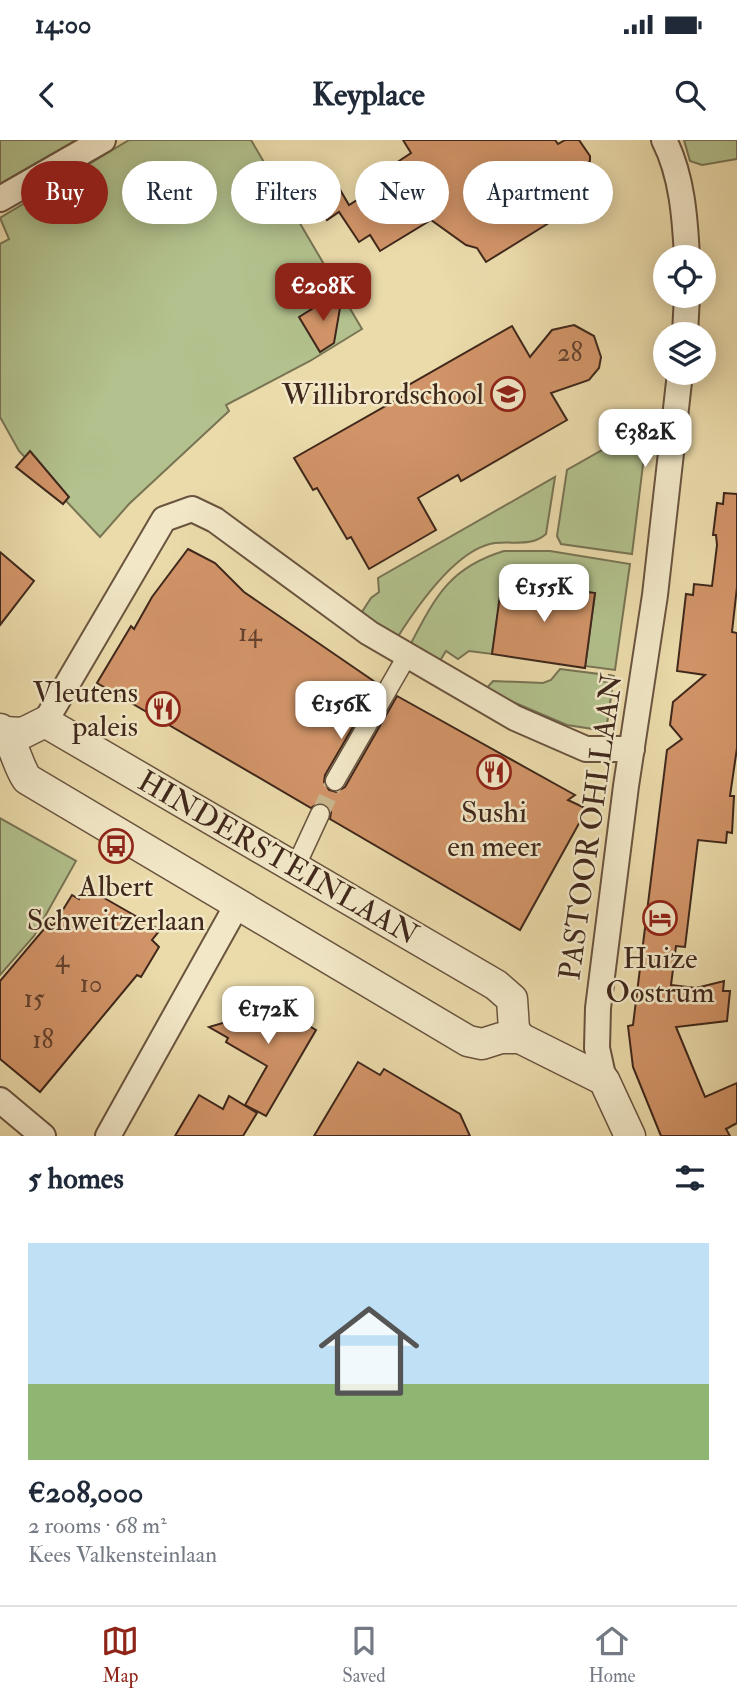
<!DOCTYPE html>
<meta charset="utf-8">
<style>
body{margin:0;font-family:"IM FELL Double Pica",serif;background:#f2f2f3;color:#1f2937;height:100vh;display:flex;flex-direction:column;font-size:26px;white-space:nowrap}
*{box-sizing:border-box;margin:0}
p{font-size:23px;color:#747a83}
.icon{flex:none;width:38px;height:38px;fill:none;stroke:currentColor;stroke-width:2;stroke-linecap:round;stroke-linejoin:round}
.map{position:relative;height:996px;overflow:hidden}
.sheet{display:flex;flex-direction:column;background:#fff;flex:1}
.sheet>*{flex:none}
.hud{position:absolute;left:21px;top:21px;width:696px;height:63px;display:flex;gap:14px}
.buttons{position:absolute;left:653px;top:105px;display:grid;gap:14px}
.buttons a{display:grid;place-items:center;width:63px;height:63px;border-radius:50%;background:#fff;box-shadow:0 4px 18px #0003;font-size:35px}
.price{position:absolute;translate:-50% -60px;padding:0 16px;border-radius:14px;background:#fff;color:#222;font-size:23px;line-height:46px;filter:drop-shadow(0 2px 4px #0008)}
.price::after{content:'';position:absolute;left:50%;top:42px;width:21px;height:16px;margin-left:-10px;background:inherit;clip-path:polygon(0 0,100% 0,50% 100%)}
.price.selected{background:#8f2418;color:#fff}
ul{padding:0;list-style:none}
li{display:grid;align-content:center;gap:14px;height:371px;padding:0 28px}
li span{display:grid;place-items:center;height:217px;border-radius:0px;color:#555}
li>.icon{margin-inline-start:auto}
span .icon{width:126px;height:126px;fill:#fffc;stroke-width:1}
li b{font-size:30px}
h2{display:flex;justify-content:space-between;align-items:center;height:84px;padding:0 28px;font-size:30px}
.pill{padding:0 24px;border-radius:32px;background:#fff;box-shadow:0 4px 18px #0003;font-size:24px;line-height:63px}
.pill.selected{background:#8f2418;color:#fff}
.status{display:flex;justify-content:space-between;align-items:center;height:49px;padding:0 35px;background:#fff;direction:ltr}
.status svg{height:19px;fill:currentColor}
header{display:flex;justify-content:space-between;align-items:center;height:91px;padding:0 28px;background:#fff;font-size:32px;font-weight:700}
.menu{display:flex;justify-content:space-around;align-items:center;height:98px;border-top:2px solid #e0e1e3;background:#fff;font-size:19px;color:#747a83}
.menu a{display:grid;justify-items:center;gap:4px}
.menu .selected{color:#8f2418}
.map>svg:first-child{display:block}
.green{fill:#b2c18d;stroke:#787454;stroke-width:2}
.building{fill:#d19468;stroke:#3f271b;stroke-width:2}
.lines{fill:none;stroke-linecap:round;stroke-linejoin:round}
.pedestrian-tunnel{stroke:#c9b78e;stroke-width:18;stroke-dasharray:18 9;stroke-linecap:butt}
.pedestrian-casing{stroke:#6a543f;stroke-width:21}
.minor-casing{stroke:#6a543f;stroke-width:28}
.tertiary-casing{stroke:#6a543f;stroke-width:33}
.pedestrian{stroke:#f2e8c8;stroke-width:18}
.minor{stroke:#f2e8c8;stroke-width:24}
.tertiary{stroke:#f2e8c8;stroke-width:30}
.labels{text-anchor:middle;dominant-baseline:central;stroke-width:5;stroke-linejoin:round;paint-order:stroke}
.number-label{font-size:26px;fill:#64422e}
.poi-label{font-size:30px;fill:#3f271b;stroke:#f2e8c8}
.street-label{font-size:30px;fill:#3f271b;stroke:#f2e8c8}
</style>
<div class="status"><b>14:00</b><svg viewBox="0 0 49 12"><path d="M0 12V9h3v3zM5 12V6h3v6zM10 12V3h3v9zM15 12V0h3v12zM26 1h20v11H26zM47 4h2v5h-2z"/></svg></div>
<header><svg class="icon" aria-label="back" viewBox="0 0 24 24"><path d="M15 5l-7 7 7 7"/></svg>Keyplace<svg class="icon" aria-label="search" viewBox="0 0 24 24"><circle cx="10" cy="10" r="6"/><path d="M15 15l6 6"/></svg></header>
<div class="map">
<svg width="737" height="996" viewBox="0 0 737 996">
<rect width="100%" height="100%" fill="#ebdbab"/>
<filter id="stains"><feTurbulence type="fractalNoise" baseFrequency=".00286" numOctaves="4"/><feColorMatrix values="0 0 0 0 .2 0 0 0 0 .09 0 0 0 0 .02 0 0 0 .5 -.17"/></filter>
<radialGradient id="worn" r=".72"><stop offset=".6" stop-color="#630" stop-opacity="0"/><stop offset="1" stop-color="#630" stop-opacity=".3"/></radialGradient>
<g class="green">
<path d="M0,0h76l-76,44z"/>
<path d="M129,0h122l111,189 -52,32 -84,44 3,6 -100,93 -29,33 -81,-86 -19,-34v-173l9,-5 -9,-21z"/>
<path d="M684,0h53v19l-35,6 -12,-4z"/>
<path d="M648,284l-16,130 -71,-10 -4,-8 10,-66z"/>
<path d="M555,337l-9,57c-15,13 -32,7 -51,9 -38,5 -79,65 -98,95l-37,-23 11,-17 8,-6 -1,-14z"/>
<path d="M504,411h46l80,13 -15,106 -30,-4 10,-73 -92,-13 -11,74 -23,-3 -11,8 -12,-8 -8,13 -29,-17c26,-49 39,-79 95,-96z"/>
<path d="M560,529l39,5v7l9,1 1,-7 5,1 -8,55 -39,-6 -82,-35 8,-9 50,2 8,-3z"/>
<path d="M0,678l76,43 -42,75 -34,39z"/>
</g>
<g class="building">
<path d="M403,0h152l3,4 7,-4h14l11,16v5l-10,7 9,14 -7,5 7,11 -103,64 -9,-14 -11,-3 -35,-25 -51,31 -10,-16 -11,7 -20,-30 -12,8 -11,-18 23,-14 10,17 49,-31 -5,-9 18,-12z"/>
<path d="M333,156l7,12 -6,35 -14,9 -21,-35z"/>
<path d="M574,185l20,11 7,21 -2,11 -10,12 -38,13 16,27 -106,61 -3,-6 -40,23 18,32 -67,39 -18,-32 -4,2 -30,-51 -4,2 -19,-32 116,-66 -3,-6 105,-60 18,31 22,-27z"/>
<path d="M30,311l39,46 -6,7 -47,-37z"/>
<path d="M724,353l13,1v93l-5,45 5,1v115l-7,48h4l-2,37 -5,-1 -1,11 -28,-3 -13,107 -9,-1 -5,39 25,3 28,-7 -1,10h7l-3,30 -51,6 29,70 32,-14v40l-11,6 4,7h-69l-28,-69 -5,-41 5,-1 34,-275 15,-11 -12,-14 3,-23 32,-27 -28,-4 9,-77 7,1 1,-11 18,2 5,-41 -1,-10h-3l4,-32 6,1z"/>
<path d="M188,409l27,14 29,29 134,92 -53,91 -1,7 5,8 7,2 9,-5 52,-91 178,99 -7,5 19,9 -67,121 -190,-111 1,-7 -6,-8 -7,-1 -7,5 -214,-125 34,-57 3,3 18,-32z"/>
<path d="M0,412l34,29 -34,44z"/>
<path d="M502,440l93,13 -10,75 -93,-14z"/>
<path d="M85,747l75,43 -8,10 7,7 -18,30 -4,-2 -97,117 -40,-33v-78l49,-58 4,3 19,-31 7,4z"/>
<path d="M254,853l62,37 -50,86 -21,-11 22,-39 -41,-24 2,-4 -19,-11 31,-9z"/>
<path d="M358,922l22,13 4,-6 76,45 10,22h-156z"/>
<path d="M199,955l24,14 6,-13 28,17 -14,23h-68z"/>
</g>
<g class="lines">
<path class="pedestrian-tunnel" d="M320,674l15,-33"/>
<g class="pedestrian-casing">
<g id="pedestrian">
<path d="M335,641l72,-125"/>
<path d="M295,728l25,-54"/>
</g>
</g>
<g class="minor-casing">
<g id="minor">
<path d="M664,0c18,35 21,78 23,117"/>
<path d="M0,59l103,-59"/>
<path d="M685,194l2,-38"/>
<path d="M45,582l119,-203 28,-10 23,11 154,113 146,85 71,31h46"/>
<path d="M604,940l-7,-32 1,-40 28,-222 29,-191 25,-222"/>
<path d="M0,960l43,36"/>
<path d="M108,996l129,-231"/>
</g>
</g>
<g class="tertiary-casing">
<g id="tertiary">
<path d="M0,589c15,13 16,34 27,50l441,262 14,3 19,-6h19l84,42 26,56"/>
<path d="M4,592l19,1 22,-11 451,263 16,14 2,30 6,9"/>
</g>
</g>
<use href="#pedestrian" class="pedestrian"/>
<use href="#minor" class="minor"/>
<use href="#tertiary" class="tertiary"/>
</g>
<defs>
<g id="school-ring" transform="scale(1.75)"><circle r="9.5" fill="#f2e8c8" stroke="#8f2418" stroke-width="1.5"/><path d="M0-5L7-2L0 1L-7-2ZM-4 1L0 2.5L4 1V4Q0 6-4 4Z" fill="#8f2418"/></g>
<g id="restaurant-ring" transform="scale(1.75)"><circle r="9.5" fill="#f2e8c8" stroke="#8f2418" stroke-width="1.5"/><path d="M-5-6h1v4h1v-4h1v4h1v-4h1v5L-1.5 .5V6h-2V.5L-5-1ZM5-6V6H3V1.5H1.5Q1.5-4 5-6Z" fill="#8f2418"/></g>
<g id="bus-ring" transform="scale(1.75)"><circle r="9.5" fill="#f2e8c8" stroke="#8f2418" stroke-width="1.5"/><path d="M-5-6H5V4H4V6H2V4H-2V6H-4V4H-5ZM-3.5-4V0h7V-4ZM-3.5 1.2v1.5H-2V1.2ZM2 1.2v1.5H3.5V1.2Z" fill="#8f2418"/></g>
<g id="hotel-ring" transform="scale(1.75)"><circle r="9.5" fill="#f2e8c8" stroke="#8f2418" stroke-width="1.5"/><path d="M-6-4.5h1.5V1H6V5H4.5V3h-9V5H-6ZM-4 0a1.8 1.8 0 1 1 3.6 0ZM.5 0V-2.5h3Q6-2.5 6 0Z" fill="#8f2418"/></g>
</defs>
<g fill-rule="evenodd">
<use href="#school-ring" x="508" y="254"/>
<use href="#restaurant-ring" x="163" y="569"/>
<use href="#restaurant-ring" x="494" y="632"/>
<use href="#bus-ring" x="116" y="706"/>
<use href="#hotel-ring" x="660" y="778"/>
</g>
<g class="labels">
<g class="number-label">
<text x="570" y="213">28</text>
<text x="250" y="493">14</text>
<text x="62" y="819">4</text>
<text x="91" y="844">10</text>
<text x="34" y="859">15</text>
<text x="43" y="900">18</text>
</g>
<g class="poi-label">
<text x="484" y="254" text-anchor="end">Willibrordschool</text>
<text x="138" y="552" text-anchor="end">Vleutens<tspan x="138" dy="34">paleis</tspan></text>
<text x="494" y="672">Sushi<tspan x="494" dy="34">en meer</tspan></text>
<text x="116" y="746">Albert<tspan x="116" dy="34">Schweitzerlaan</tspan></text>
<text x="660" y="818">Huize<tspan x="660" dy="34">Oostrum</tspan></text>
</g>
<g class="street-label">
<text transform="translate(591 687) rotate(-82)">PASTOOR OHLLAAN</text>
<text transform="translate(278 718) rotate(30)">HINDERSTEINLAAN</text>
</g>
</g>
<rect width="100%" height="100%" filter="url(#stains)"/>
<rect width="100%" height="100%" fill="url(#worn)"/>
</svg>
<div class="buttons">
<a><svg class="icon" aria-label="locate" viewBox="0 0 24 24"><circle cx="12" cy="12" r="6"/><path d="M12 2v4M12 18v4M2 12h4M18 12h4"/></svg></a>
<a><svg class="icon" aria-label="layers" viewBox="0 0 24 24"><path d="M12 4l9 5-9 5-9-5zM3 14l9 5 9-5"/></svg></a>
</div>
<b class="price selected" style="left:323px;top:183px">€208K</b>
<b class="price" style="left:645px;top:329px">€382K</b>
<b class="price" style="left:544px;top:484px">€155K</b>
<b class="price" style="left:341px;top:601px">€156K</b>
<b class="price" style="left:268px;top:906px">€172K</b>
<div class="hud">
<a class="pill selected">Buy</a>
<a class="pill">Rent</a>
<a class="pill">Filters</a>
<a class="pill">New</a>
<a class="pill">Apartment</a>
</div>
</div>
<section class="sheet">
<h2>5 homes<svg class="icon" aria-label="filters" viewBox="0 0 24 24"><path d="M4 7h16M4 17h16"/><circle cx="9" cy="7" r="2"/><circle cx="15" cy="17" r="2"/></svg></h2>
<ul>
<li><span style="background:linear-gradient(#bfe0f5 65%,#8fb573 0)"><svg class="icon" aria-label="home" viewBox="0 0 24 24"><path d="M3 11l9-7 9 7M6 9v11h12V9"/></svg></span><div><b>€208,000</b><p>2 rooms · 68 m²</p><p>Kees Valkensteinlaan</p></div></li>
</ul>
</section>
<nav class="menu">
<a class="selected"><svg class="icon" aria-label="map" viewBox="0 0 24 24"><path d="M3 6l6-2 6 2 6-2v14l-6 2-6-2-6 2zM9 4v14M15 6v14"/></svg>Map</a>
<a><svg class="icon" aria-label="saved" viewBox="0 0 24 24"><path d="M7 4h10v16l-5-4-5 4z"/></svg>Saved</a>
<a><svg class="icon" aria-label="home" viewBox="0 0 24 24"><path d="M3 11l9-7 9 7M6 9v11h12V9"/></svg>Home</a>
</nav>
